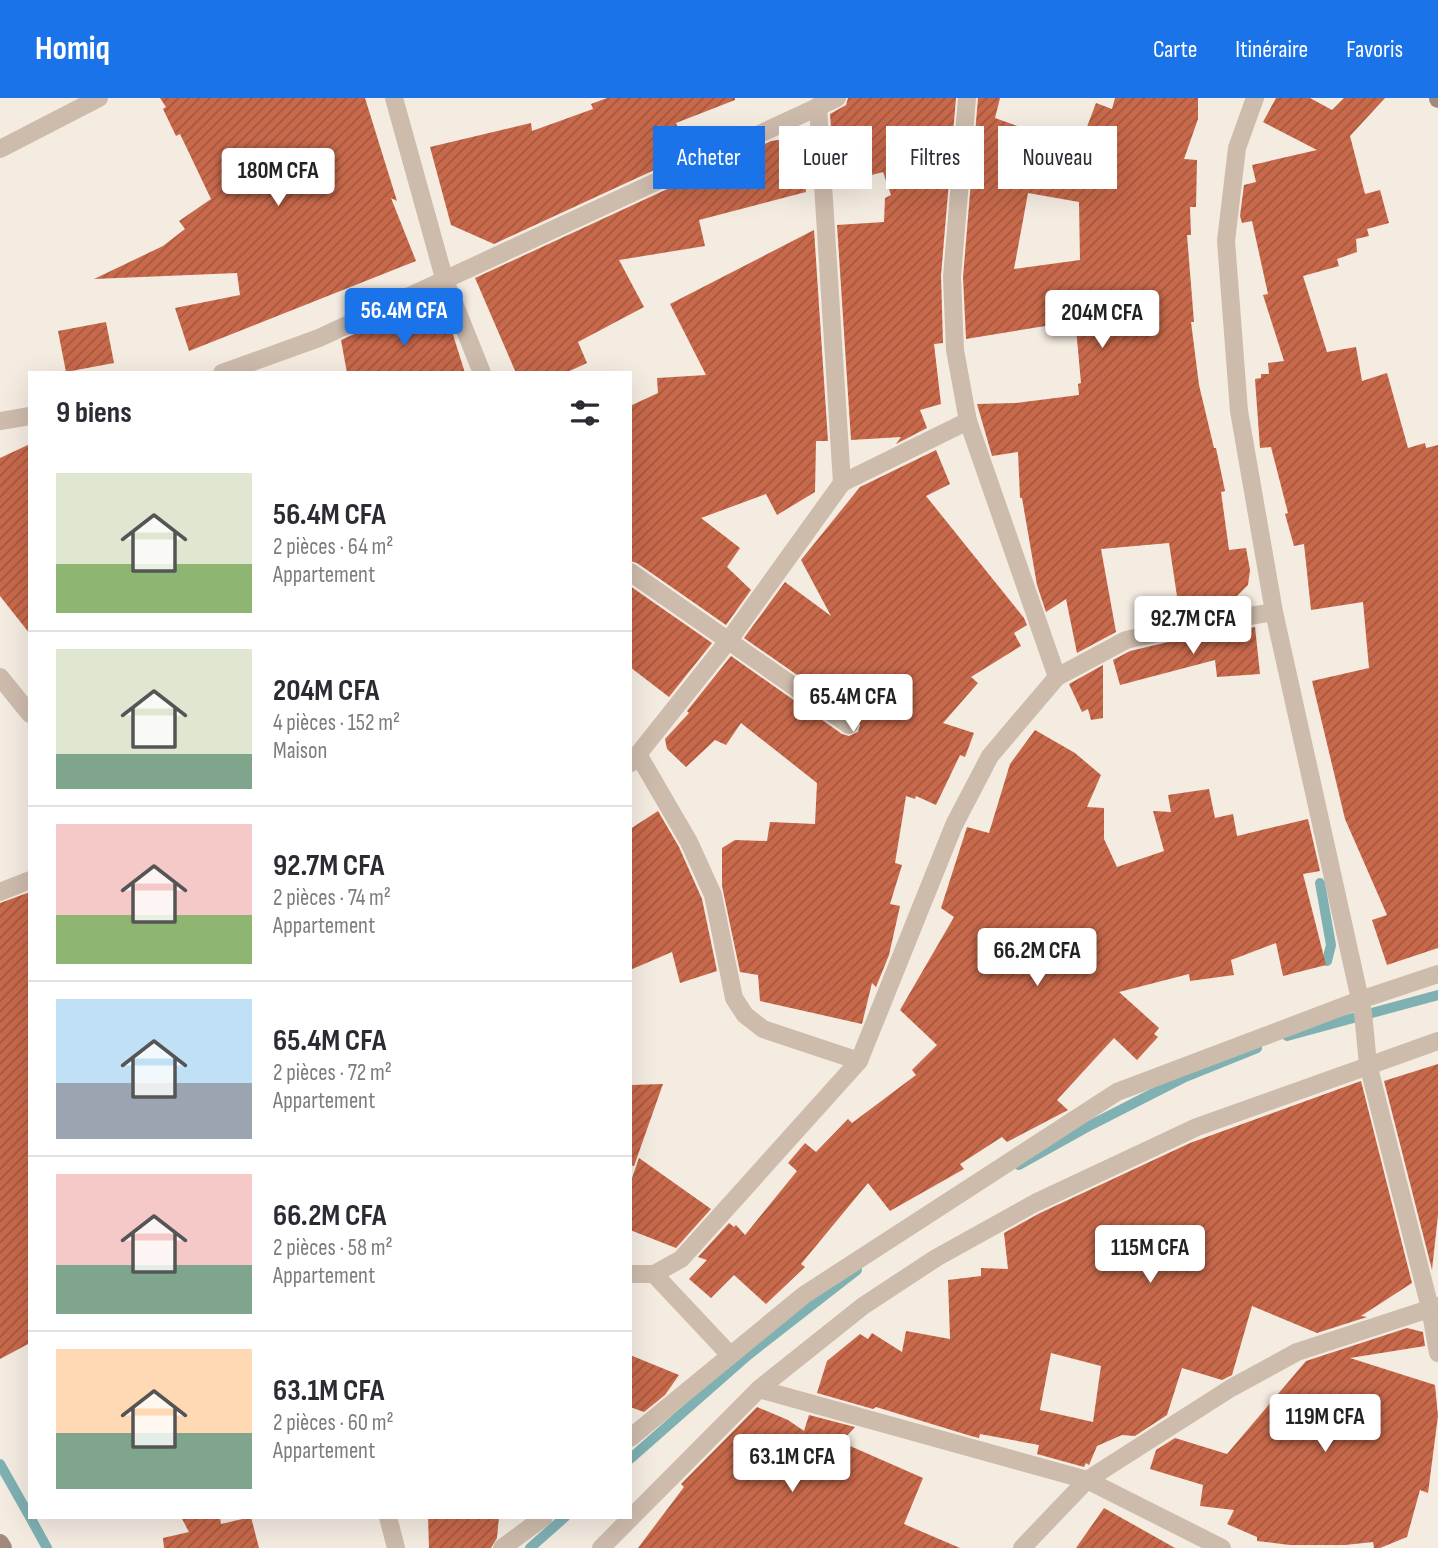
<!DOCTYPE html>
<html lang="fr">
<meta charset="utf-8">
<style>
body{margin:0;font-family:"Sofia Sans Condensed",sans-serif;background:#f2f2f3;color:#2b2b33;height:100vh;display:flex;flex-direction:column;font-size:26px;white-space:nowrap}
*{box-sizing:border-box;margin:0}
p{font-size:23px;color:#7c7c81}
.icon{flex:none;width:38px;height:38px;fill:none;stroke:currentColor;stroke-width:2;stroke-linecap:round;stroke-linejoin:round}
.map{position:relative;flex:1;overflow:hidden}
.panel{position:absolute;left:28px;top:273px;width:604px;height:1148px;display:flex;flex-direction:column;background:#fff;border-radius:0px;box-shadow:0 7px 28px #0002}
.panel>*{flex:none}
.guide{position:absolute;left:653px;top:28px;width:665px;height:63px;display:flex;gap:14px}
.price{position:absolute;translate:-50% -60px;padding:0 16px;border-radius:7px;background:#fff;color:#222;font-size:23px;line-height:46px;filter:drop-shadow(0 2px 4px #0008)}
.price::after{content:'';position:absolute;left:50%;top:42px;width:21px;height:16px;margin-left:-10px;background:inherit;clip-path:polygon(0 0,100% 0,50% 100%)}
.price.active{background:#1a73e8;color:#fff}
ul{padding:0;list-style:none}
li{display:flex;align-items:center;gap:21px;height:175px;padding:0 28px}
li+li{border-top:2px solid #e1e1e2}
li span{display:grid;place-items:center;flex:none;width:196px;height:140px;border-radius:0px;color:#555}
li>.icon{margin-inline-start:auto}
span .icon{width:84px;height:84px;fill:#fffc;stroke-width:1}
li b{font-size:30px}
h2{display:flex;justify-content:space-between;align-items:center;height:84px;padding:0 28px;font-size:30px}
.pill{padding:0 24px;border-radius:0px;background:#fff;box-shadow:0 7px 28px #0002;font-size:24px;line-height:63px}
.pill.active{background:#1a73e8;color:#fff}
header{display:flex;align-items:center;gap:42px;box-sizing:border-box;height:98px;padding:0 35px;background:#1a73e8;color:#fff}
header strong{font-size:33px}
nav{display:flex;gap:38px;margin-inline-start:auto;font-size:24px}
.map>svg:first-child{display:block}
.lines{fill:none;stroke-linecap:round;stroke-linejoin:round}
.stream{stroke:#7fb0b2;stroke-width:10}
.building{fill:url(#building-hatch);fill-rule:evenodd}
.street{stroke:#cdbbac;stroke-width:18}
.secondary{stroke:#a18a7d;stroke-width:18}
</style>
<header>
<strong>Homiq</strong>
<nav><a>Carte</a><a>Itinéraire</a><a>Favoris</a></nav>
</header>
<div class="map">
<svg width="1438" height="1450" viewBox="0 0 1438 1450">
<defs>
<pattern id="building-hatch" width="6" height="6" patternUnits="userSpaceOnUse" patternTransform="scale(1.75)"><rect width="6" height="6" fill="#c8694b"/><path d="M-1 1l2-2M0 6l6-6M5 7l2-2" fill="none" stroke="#a4573f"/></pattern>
</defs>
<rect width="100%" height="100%" fill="#f4ebe1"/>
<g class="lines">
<g class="stream">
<path d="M1320,785l11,62 -4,16"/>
<path d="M1287,938l151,-41"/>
<path d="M1019,1067l72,-40 94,-48 72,-29"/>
<path d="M630,1361l117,-103 110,-86"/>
<path d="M0,1366l30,53"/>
<path d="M30,1419l17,31"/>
<path d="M530,1450l35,-31"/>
</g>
</g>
<g class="building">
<path d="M160,0h205l32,103 -6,-3 25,63 -227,90 -14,-43 65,-13 -3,-22 -143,6 69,-33 22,-17 -6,-8 32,-22 -31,-65 -4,2 -13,-27 3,-2z"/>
<path d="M607,0h128v2l-59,23 13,31 -195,90 -43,-19 -21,-78 101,-24 1,8 61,-22 -2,-5z"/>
<path d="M848,0h108l-15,178 2,67 -9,1 7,60 -21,6 7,18 -31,16 5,-7 -50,3 -14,-215 47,-3 1,-24 6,-3 -8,-23 -15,4 -34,-4 -4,-58 16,-9z"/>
<path d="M978,0h22l-5,20 84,30 17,-45 16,6 3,-11h83v21l-14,40 13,1 -1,47h-6l1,28h-4l7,87h-3l8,63 15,63h2l9,43 -4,1 8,58 17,-2 4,22 -2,15 -23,23 -45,8 -11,-73 -68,6 15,83 -39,21 -11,-54 -20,13 -9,-27 -15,-87h-2l-2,-46 -26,4 -15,-52 38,-1 64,-8 -1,-11 3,-1 -5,-55 -4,1 -2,-7 -104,17 -3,-62zM1028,95l51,9 1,58 -66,9z"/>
<path d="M1276,0h34l22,12 12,-12h41l-35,38 15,58 15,-4 9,33 -22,6 2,7 -13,3 1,13 -20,7 2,7 -36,10 24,76 29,-5 6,34 25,-8 21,75 17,-5 1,5 12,-3v503l-51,17 -15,-45 15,-5 -42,-96 -33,-138 57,-13 -6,-66 -52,8 -7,-66 -10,2 -9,-32 3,-1 -17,-66 -11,1 -5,-69 6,-1v-4h8l-1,-11 16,-2 -21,-66 5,-1 -16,-73 -10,2 -2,-7 4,-31 12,-3 -4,-17 65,-15 -54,-28z"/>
<path d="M808,38l3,33 -7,-1 2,24 -107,28 6,26 -86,14 25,47 -66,35 9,21 -22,10h-49l-41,-95 255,-118 27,-6 -1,-6 15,-7z"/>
<path d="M814,132l14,211h-12l-1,51 -38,23 -11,-21 -65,24 39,30 -13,19 24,23 -25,35 -89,-62 -7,-2v-155l28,-13 -1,-15 49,-3 -36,-71z"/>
<path d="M432,211l6,19 12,-3 15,48h-118l-6,-33 25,-11 26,-5z"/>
<path d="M106,224l8,41 -48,9 -8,-41z"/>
<path d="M30,346v190l-30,-38v-138z"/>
<path d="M936,352l14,34 -24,12 98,122 3,7 -13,8 7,13 -50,31 7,6 -35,40 31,10 -9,24 -5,-2 -24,50 -20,-9 -1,3 -9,-3 -11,67 7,2 -12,39 10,2 -11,49 -13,32 -4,-4 -10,41 -102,-23 -2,-26 -18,-3 -18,-86v-38l13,-8 32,1 3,-19 45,2 2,-41 -76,-60 -15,22 -11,-5 -29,27 -19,-18 -2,-10 24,-26 -2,-2 44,-55 111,78 7,2 9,-4 2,-7 -4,-9 -112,-78 41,-56 46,34 -30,-56 59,-73z"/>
<path d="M630,488l82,57 -43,54 -39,-30z"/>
<path d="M1255,529l5,47 -43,3 -2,-17 -95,25 -7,-25 17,-9 60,-14z"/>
<path d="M1103,567v53l-12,2 -3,-11 -6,3 -13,-28z"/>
<path d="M1035,632l40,23 26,22 -14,32 17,1v31l13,28 47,-16 -11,-40 18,1 -3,-17 41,-6 6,29 18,-4 4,22 71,-17 12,52 -17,3 23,91 -43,11 -7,-33 -45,17 3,15 -44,6 -1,-7 -70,18 40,36 -5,6 4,3 -21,23 -23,-22 -57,62 11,10 -61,32 -5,-5 -42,27 4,5 -74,42 -22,-28 -67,81 4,3 -39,37 -32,-29 -23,23 -22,-19 18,-19 -9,-3 31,-34 5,4 2,-2 9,10 52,-64 -9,-8 17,-20 11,9 32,-33 4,4 64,-48 -4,-5 25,-25 -37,-35 54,-93 -13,-9 26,-81 22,6 21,-69z"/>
<path d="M658,713l21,36 23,52 15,72 -37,12 -8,-31 -42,18v-141z"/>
<path d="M30,794v451l-30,16v-456z"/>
<path d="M1438,966v151l-6,55 -48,-189z"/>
<path d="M1361,983l51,202 -51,33 6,1 -50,16 -65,-27 -20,69 -10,5 -40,-12 -15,47 -32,21 -13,-1 -25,11 -8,19 -3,-2 -2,4 -47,-13 2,-9 -59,-11 -1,4 -8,-2 -95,-29 -3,2 -56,-16 10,-32 33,-27 8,5 4,-6 30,19 4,-21 44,8 -2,-59 33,-4v-8l27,1 -4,-36 36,-20 150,-70zM1051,1255l50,13 -8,56 -53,-12z"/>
<path d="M663,986l-29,82 -4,-1v-80z"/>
<path d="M639,1060l72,51 -35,39 -46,-18v-46z"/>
<path d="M1407,1230l16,4 2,14 -75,12 85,27 3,31 -10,77 -8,-3 -13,47 -27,11h-6l-1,-6 -28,3h-55l-33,-4v-4l-30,-13 7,-14 -34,-4 3,-21 -53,-16 6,-19 19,-12 52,16 79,-93z"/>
<path d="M630,1257l49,20 -14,20 -21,17 -14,-5z"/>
<path d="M757,1309l31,13 16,11 5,-16 46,12 -14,15 82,36 -19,46 56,24h-322l46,-61 -3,-3z"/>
<path d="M1104,1410l71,40h-99z"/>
<path d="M181,1419h39l1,7 30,-7 8,31h-95l-1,-10 26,-6z"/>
<path d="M428,1419h71l-2,21 -6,10h-62z"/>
</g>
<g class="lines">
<g class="street">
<path d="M394,0l50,180 38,95"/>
<path d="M967,0l-15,179 3,73 13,71 89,256"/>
<path d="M1255,0l-18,50 -11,93 13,170 35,201 89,401 5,51 62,244 8,45"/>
<path d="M0,51l99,-51"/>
<path d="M222,275l97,-35 518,-240"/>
<path d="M0,323l30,-5"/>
<path d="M842,385l126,-62"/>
<path d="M630,474l219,153"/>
<path d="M0,579l30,37"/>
<path d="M639,658l50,86 24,53 21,103 11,17 18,14 96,32 95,-236 36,-69 67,-79 69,-37 62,-14 86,-14"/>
<path d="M631,665l98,-123 113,-157 -24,-377"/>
<path d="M0,794l30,-12"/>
<path d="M630,1176h24l27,-15 178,-198"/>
<path d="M654,1176l76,81"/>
<path d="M759,1291l328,91 135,68"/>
<path d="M630,1340l174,-143 313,-203 243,-92 78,-26"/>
<path d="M388,1419l8,31"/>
<path d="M502,1450l42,-31"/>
<path d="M601,1450l158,-159 104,-83 73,-48 99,-55 162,-76 241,-86"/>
<path d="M1022,1450l65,-68 144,-92 66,-36 141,-46"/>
</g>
<g class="secondary">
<path d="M1438,0v1"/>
<path d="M0,1445l3,5"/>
</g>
</g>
</svg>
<b class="price" style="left:278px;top:110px">180M CFA</b>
<b class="price active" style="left:404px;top:250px">56.4M CFA</b>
<b class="price" style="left:1102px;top:252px">204M CFA</b>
<b class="price" style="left:1193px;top:558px">92.7M CFA</b>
<b class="price" style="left:853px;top:636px">65.4M CFA</b>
<b class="price" style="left:1037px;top:890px">66.2M CFA</b>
<b class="price" style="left:1150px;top:1187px">115M CFA</b>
<b class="price" style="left:1325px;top:1356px">119M CFA</b>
<b class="price" style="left:792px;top:1396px">63.1M CFA</b>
<div class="guide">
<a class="pill active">Acheter</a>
<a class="pill">Louer</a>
<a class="pill">Filtres</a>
<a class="pill">Nouveau</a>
</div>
<section class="panel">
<h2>9 biens<svg class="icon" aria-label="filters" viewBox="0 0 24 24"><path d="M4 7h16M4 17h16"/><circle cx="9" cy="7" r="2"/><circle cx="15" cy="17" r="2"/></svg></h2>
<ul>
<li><span style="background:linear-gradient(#dfe7d0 65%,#8fb573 0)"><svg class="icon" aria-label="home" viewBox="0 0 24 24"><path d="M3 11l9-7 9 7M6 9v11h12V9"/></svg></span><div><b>56.4M CFA</b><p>2 pièces · 64 m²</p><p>Appartement</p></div></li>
<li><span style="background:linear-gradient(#dfe7d0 75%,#7fa58c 0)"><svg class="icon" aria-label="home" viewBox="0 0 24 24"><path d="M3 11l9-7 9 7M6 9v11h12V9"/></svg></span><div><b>204M CFA</b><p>4 pièces · 152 m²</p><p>Maison</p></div></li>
<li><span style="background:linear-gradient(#f6c9c9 65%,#8fb573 0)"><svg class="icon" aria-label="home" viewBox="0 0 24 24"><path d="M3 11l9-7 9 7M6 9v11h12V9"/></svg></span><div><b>92.7M CFA</b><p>2 pièces · 74 m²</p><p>Appartement</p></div></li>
<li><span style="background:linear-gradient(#bfe0f5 60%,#9aa5b1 0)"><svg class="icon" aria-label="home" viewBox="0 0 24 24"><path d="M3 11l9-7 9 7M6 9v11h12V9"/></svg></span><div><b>65.4M CFA</b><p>2 pièces · 72 m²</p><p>Appartement</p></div></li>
<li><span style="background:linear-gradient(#f6c9c9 65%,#7fa58c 0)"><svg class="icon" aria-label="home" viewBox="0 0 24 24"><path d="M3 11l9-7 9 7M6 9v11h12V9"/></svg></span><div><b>66.2M CFA</b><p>2 pièces · 58 m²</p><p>Appartement</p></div></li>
<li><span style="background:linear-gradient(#ffd9b3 60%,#7fa58c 0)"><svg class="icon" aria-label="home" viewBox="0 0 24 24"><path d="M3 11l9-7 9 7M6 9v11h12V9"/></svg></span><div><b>63.1M CFA</b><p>2 pièces · 60 m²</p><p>Appartement</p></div></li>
</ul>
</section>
</div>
